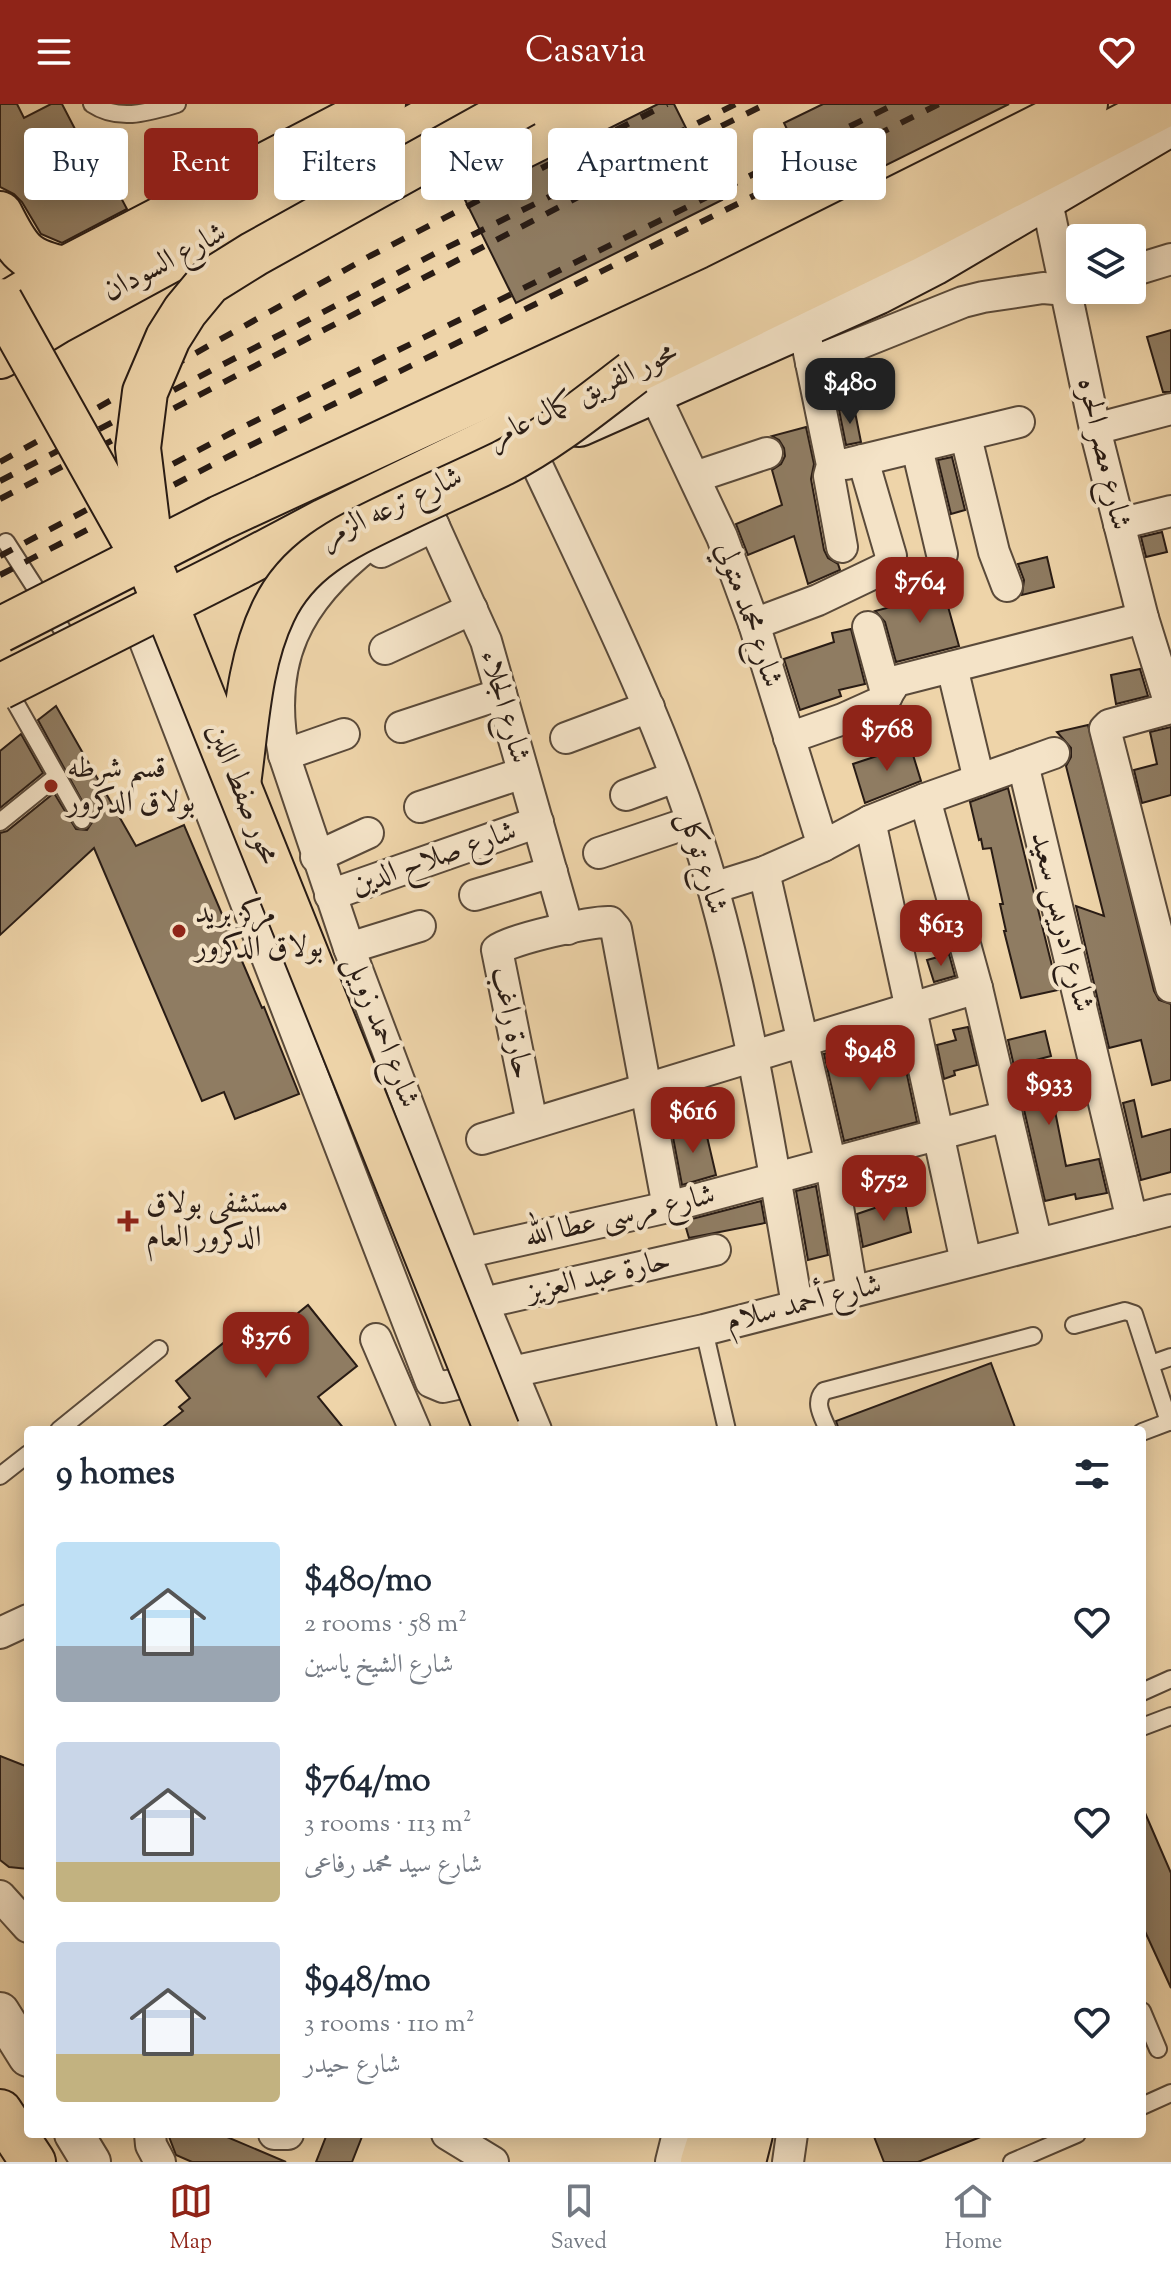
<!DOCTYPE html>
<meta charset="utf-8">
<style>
body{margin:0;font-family:"Sorts Mill Goudy",Amiri,serif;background:#f2f2f3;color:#1f2937;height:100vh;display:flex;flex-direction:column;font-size:30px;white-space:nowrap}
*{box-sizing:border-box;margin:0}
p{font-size:26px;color:#747a83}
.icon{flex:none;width:44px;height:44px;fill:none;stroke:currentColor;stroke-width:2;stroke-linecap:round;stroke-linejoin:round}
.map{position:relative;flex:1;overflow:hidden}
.drawer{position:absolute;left:24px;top:1322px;width:1122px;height:712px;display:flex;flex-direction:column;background:#fff;border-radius:8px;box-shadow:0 4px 20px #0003}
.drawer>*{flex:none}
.hud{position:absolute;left:24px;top:24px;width:1124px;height:72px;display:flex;gap:16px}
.controls{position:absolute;left:1066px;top:120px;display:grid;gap:16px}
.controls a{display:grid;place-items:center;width:80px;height:80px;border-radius:8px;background:#fff;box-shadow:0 4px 20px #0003;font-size:40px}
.price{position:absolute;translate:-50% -68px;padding:0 18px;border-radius:16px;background:#8f2418;color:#fff;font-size:26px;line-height:52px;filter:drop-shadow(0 2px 4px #0008)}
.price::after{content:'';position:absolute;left:50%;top:48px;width:24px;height:18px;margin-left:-12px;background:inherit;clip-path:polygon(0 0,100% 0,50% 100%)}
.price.selected{background:#222;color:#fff}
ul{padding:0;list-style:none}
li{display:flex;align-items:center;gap:24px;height:200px;padding:0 32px}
li span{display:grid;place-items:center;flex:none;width:224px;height:160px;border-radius:8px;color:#555}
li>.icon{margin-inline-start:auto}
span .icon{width:96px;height:96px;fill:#fffc;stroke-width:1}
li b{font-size:34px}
h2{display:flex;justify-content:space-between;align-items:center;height:96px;padding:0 32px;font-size:34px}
.chip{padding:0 28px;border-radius:8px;background:#fff;box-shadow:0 4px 20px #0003;font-size:28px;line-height:72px}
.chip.selected{background:#8f2418;color:#fff}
header{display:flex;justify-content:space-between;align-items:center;height:104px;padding:0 32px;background:#8f2418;color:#fff;font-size:36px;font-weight:600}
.menu{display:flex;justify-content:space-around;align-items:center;height:112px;border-top:2px solid #e0e1e3;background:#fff;font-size:22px;color:#747a83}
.menu a{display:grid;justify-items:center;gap:4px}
.menu .selected{color:#8f2418}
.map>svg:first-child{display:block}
.building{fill:#8f7c62;stroke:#291c15;stroke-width:2}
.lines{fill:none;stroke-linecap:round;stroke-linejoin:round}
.service-casing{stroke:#5a4a3a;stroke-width:20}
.minor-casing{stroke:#5a4a3a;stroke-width:34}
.tertiary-casing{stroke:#5a4a3a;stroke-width:42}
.secondary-casing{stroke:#291c15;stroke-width:48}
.primary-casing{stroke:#291c15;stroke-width:48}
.motorway-casing{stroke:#291c15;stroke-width:48}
.service{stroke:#f4e3c7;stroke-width:16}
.minor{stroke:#f4e3c7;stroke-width:30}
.tertiary{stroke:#f4e3c7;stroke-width:38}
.secondary{stroke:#f4e3c7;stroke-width:44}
.primary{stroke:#eed4a9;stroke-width:44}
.motorway{stroke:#eed4a9;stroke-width:44}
.rail{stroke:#291c15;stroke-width:6;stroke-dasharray:14 14;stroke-linecap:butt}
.primary-bridge-casing{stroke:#291c15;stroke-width:48;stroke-linecap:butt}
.motorway-bridge-casing{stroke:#291c15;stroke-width:48;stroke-linecap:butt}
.primary-bridge{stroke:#eed4a9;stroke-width:44}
.motorway-bridge{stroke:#eed4a9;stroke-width:44}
.poi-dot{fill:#8f2418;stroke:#f4e3c7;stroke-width:3}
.labels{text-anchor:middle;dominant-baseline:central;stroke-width:8;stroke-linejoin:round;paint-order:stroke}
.street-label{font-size:30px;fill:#291c15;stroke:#f4e3c7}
.poi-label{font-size:30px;fill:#291c15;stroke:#f4e3c7;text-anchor:start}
</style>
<header><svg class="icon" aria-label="menu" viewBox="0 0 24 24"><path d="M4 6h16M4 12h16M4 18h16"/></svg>Casavia<svg class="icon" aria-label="heart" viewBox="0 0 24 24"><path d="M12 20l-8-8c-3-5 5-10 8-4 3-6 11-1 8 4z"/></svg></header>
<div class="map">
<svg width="1171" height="2058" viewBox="0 0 1171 2058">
<rect width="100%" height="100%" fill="#eed4a9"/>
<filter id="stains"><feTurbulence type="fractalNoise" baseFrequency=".0025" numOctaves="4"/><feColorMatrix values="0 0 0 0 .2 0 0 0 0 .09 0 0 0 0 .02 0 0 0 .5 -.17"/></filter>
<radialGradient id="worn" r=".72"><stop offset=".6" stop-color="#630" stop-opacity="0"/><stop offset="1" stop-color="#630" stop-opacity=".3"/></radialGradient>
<g class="building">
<path d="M0,0h17l7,14 27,-14h11l40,77 8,-4 17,32 -65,34 -21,-9 -19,-32 -8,-8 -14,-7z"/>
<path d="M658,0h16l48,96 -206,103 -51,-103z"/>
<path d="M823,0h186l-189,94 -36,-75z"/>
<path d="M195,26l18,34 -40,21 -18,-34z"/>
<path d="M1171,226v62h-8l-16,-55z"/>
<path d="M854,303l7,35 -15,3 -7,-35z"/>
<path d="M806,323l8,37 -3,15 13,71 4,8 10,6 2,6 -32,14 -14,-48 -46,19 -12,-31 46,-19 -10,-35 9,-6 4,-8 -1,-8 -5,-8 -7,-4z"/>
<path d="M952,353l13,53 -14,4 -13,-54z"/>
<path d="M1162,428l5,20 -21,5 -5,-20z"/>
<path d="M1047,453l7,30 -32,8 2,-15 -6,-16z"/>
<path d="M942,481l17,61 -63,16 -11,-40 -10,-11 35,-9 -3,-8z"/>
<path d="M851,525l14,55 -26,6 2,6 -41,14 -16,-51 50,-17 -2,-9z"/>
<path d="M1140,565l8,27 -32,8 -5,-29z"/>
<path d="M56,602l80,140 48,-21 78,183 2,-1 35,87 -64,25 -11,-27 -22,9 -108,-253 -94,87v-102l7,-2 47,-38 22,36 11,1 6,-9 -55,-101z"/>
<path d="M1088,621l66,266 5,9 12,4v76l-19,5 -11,-45 -32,8 -33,-142 28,10 -38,-150 5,-9v-9l-14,-16z"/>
<path d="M1171,623v68l-29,8 -8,-33 23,-6 -7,-32z"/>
<path d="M21,630l22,39 -43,35v-57z"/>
<path d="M910,641l11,36 -56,22 -12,-39z"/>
<path d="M1008,684l50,202 -37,8 -17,-67h2l-6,-27h3l-12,-56 -8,1 -2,-10 -2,1 -9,-38z"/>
<path d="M949,850l6,22 -21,6 -7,-22z"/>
<path d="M968,923l9,38 -23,6 1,4 -11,4 -7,-34 19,-5 -3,-10z"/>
<path d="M1045,927l6,25 -15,4 15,47 3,-1 12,60 33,-7 8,34 -31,6 -1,-5 -30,7 -37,-161z"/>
<path d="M847,943l3,14 52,-10 15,71 -73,19 -20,-87z"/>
<path d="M1134,996l8,37 29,-8v43l-30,8 -18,-77z"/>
<path d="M705,1024l11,47 -34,10 -10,-53z"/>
<path d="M816,1082l12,69 -20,5 -12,-69z"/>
<path d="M904,1094l7,34 -48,15 -6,-33z"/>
<path d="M761,1097l4,22 -76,15 -5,-17z"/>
<path d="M308,1201l49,61 -39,31 27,33h-186l24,-19 -4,-4 11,-9 -14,-17 76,-61 15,18z"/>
<path d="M991,1259l25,67h-177l-3,-9z"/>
<path d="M0,1652l28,11v102l-19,-2 -9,-7z"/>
<path d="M1142,1702l29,67v115l-29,-63z"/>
<path d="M168,2030h52l66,28h-94l-16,-7z"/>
<path d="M327,2030h36l-11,28h-36z"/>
<path d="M873,2030h110v2l-65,26h-34z"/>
</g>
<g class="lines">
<g class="service-casing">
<g id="service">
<path d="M92,0c27,18 57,8 85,0"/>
<path d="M6,438l68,106"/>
<path d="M11,591l71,125"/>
<path d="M0,718l57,-46"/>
<path d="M1074,1221l51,-14 9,3 35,108"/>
<path d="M704,1226l23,100"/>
<path d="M1151,1260l20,-7"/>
<path d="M59,1326l100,-81"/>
<path d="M828,1326c-5,-13 -15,-27 -4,-39l209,-55"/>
<path d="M1142,1328l29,-11"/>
<path d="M0,1372l28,-22"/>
<path d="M1142,1588l29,-13"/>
<path d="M1142,1623l29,-11"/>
<path d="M1142,1907l16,38"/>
<path d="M1142,2002l29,-13"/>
<path d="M1012,2058l65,-28"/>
</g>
</g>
<g class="minor-casing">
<g id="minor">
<path d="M1046,93l49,232 48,189 28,90 -62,17 -4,4 66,258"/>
<path d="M1132,167l39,-12"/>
<path d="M807,239l25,122 -3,11 13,71"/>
<path d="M811,259l152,-61 20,-5 60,-9 24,2 13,-4"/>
<path d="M653,287l69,146 32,87 69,222"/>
<path d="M1095,325l76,-20"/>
<path d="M966,333l28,115 13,34"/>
<path d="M528,342c68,145 141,287 185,442 38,136 60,277 84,417"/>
<path d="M917,344l25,106"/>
<path d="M846,360l173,-42"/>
<path d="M695,373l72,-24"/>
<path d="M419,389l67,148 82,288"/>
<path d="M1119,420l52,-13"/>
<path d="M371,439c-75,58 -105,118 -87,212l65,193 134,355 53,127"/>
<path d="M381,448l53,-26"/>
<path d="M754,520l64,-24 69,-33 4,-11 -28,-96"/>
<path d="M868,523l19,69"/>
<path d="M141,527l290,751 12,5 261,-57 467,-120"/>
<path d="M385,545l87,-40"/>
<path d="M952,563l27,113"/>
<path d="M401,623l100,-33"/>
<path d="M566,634l83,-31"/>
<path d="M789,634l54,-19 40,-18 13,-20 247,-63"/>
<path d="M284,651l60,-21"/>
<path d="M1023,660l109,456"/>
<path d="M626,691l49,-18"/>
<path d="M925,695l52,189 60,256"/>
<path d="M420,703l103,-34"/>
<path d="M870,717l96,441"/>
<path d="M599,749l92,-31"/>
<path d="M316,753l52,-24"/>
<path d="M764,768l67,293 21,126"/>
<path d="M713,784l51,-16 59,-26 47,-25 55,-22 129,-46"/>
<path d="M330,791l208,-73"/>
<path d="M475,791l77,-23"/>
<path d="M349,844l71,-22"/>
<path d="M532,1019l-35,-173c14,-11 95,-29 113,-28l6,7 52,278"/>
<path d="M482,1035l495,-151"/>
<path d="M464,1149l204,-46 339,-91"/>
<path d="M483,1199l232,-53"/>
<path d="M376,1235l39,91"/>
<path d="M0,1529l28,-13"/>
<path d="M0,1792l28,31"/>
<path d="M150,2030l1,11 9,17"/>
<path d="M274,2030h14"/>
<path d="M447,2030l46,28"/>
<path d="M788,2058l4,-28"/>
</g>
</g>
<g class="tertiary-casing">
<g id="tertiary">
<path d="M0,1908l28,45"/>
<path d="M74,2030l17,28"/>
<path d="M675,2058l7,-28"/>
</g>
</g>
<g class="secondary-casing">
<path id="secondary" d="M579,320l298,-132 56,-29 238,-140"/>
</g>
<g class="primary-casing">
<g id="primary">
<path d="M0,110c18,36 24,47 65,55"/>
<path d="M0,204l65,-39 318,-165"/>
<path d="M0,252l56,-34 401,-218"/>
<path d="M0,2008l33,50"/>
<path d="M703,2058l9,-28"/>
<path d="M743,2058l7,-28"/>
</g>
</g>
<g class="motorway-casing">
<g id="motorway">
<path d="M220,414l497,-230 368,-184"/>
<path d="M238,463l87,-46 579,-281 262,-136"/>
</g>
</g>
<use href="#service" class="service"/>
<use href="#minor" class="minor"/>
<use href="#tertiary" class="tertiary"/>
<use href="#secondary" class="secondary"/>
<use href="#primary" class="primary"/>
<use href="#motorway" class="motorway"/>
<g class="rail">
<path d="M0,358l370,-206 297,-152"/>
<path d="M0,377l436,-228 300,-149"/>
<path d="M0,395l588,-307 178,-88"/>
<path d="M0,452l231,-123 664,-329"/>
<path d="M0,471l239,-124 700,-347"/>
</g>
<g class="primary-bridge-casing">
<g id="primary-bridge">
<path d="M0,197l154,275 343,854"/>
<path d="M151,450l-13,-106 7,-56 23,-54 17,-27 24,-29 45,-28 270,-150"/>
</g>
</g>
<g class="motorway-bridge-casing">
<g id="motorway-bridge">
<path d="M0,526l220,-112"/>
<path d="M0,583l238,-120"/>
<path d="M238,680c8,-56 10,-120 35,-172 25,-54 75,-76 125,-100 35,-17 70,-32 105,-49 47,-24 88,-58 130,-90"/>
</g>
</g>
<use href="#primary-bridge" class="primary-bridge"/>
<use href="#motorway-bridge" class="motorway-bridge"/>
</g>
<g class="poi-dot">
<circle cx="51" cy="682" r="8"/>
<circle cx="179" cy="827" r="8"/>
<path d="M124 1105h8v8h8v8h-8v8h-8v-8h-8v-8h8z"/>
</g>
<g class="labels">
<g class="street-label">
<text transform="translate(165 159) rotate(-28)">شارع السودان</text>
<text transform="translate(583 292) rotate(-26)">محور الفريق كمال عامر</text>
<text transform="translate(1103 350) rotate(77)">شارع مصر الحره</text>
<text transform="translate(392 404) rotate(-25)">شارع ترعه الزمر</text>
<text transform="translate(748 511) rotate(71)">شارع محمد متولي</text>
<text transform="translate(504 603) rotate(74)">شارع الجلاء</text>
<text transform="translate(242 690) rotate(68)">محور صفط اللبن</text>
<text transform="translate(434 755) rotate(-19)">شارع صلاح الدين</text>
<text transform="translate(702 759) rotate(73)">شارع توكل</text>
<text transform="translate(1061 818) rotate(76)">شارع ادريس سعيد</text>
<text transform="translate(511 919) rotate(79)">حارة راغب</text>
<text transform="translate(381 928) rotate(69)">شارع احمد زويل</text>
<text transform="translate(620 1113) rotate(-13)">شارع مرسى عطا الله</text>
<text transform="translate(599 1173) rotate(-13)">حارة عبد العزيز</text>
<text transform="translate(804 1200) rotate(-14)">شارع أحمد سلام</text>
</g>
<g class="poi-label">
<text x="67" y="665">قسم شرطه<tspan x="67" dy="34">بولاق الدكرور</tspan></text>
<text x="195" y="810">مركز بريد<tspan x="195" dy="34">بولاق الدكرور</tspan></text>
<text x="146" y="1100">مستشفى بولاق<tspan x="146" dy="34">الدكرور العام</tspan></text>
</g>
</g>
<rect width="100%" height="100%" filter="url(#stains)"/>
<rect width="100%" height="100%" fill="url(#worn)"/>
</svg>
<div class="controls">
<a><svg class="icon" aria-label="layers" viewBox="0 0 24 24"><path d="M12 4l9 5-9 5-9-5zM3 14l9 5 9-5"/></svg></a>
</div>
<b class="price selected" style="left:850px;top:322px">$480</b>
<b class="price" style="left:920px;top:521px">$764</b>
<b class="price" style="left:887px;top:669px">$768</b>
<b class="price" style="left:941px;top:864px">$613</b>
<b class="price" style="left:870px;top:989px">$948</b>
<b class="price" style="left:1049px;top:1023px">$933</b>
<b class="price" style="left:693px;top:1051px">$616</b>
<b class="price" style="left:884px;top:1119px">$752</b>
<b class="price" style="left:266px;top:1276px">$376</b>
<div class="hud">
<a class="chip">Buy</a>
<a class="chip selected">Rent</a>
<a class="chip">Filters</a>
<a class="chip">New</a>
<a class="chip">Apartment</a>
<a class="chip">House</a>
</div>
<section class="drawer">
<h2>9 homes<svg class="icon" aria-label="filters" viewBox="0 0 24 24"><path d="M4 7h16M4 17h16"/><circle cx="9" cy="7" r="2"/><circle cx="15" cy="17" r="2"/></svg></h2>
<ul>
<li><span style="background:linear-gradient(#bfe0f5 65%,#9aa5b1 0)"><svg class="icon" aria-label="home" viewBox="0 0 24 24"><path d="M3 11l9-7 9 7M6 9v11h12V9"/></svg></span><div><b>$480/mo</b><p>2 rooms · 58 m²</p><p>شارع الشيخ ياسين</p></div><svg class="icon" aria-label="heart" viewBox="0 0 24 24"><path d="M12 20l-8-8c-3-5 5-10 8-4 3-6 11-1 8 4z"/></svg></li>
<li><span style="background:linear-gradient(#c9d6e8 75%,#c2b280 0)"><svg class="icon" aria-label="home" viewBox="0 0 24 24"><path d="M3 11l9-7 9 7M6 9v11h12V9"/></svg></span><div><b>$764/mo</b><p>3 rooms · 113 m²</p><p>شارع سيد محمد رفاعى</p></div><svg class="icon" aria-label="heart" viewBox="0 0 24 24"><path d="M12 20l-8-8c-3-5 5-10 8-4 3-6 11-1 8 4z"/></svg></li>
<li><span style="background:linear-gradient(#c9d6e8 70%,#c2b280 0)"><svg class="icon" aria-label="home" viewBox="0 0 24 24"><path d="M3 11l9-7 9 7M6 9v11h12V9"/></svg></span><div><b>$948/mo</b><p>3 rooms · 110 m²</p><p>شارع حيدر</p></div><svg class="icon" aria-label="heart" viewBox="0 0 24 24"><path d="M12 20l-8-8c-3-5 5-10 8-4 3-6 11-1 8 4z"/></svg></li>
</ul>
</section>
</div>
<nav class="menu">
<a class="selected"><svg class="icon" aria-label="map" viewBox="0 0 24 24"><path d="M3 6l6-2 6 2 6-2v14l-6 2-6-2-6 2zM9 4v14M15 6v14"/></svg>Map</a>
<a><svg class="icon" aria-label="saved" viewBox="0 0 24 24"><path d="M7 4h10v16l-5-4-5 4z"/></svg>Saved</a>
<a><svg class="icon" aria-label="home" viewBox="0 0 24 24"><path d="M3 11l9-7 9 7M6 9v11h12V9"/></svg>Home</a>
</nav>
